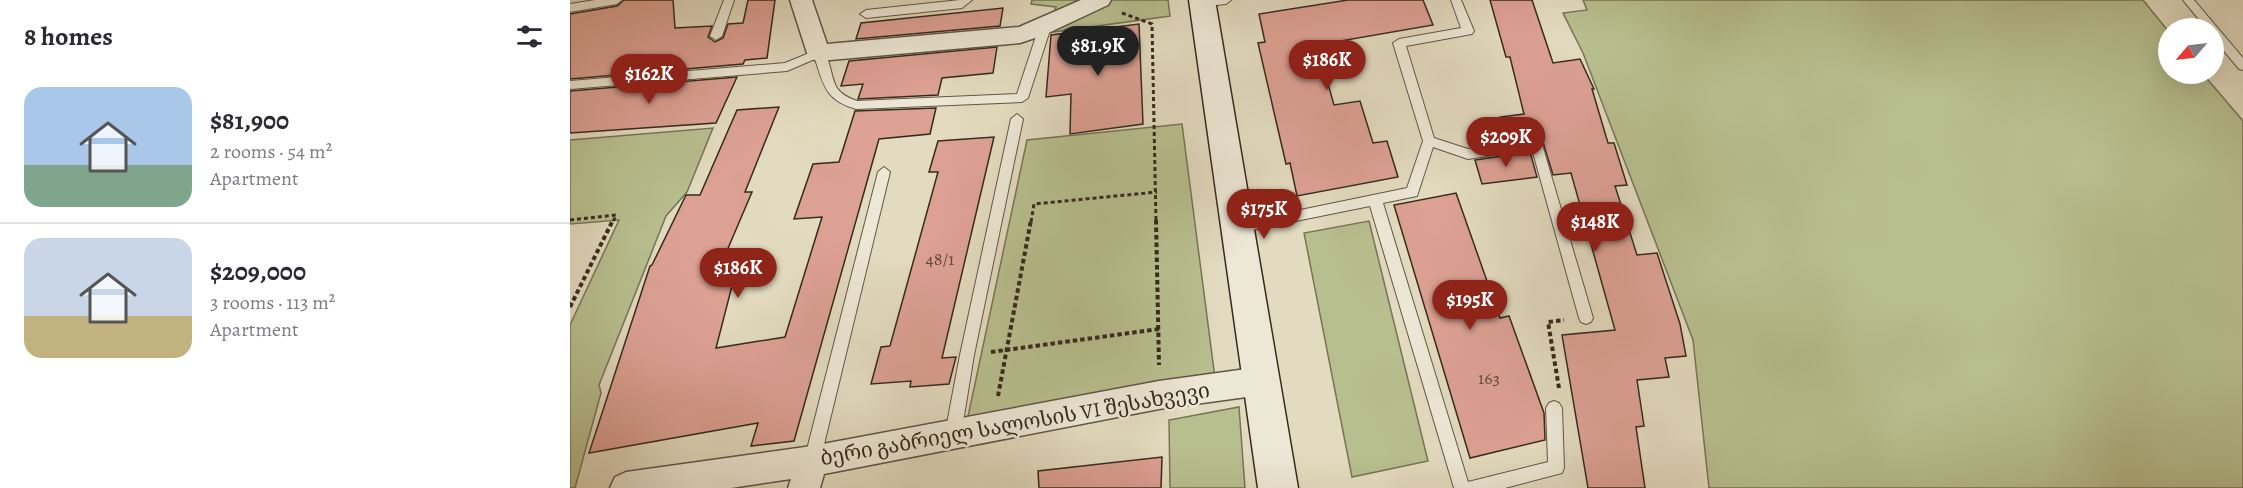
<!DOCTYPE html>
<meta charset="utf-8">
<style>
body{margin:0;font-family:Alegreya,"Noto Serif Georgian",serif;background:#f2f2f3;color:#2b2b33;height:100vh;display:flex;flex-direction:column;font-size:22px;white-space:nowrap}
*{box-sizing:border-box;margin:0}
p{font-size:20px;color:#7c7c81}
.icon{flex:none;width:33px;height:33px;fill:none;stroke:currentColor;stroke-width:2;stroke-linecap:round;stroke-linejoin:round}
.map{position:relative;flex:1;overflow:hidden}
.sheet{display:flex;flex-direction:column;background:#fff;width:570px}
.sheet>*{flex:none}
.needle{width:39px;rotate:242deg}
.tools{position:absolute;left:1588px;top:18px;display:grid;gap:12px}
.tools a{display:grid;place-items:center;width:66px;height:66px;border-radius:50%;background:#fff;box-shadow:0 6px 24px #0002;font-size:30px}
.price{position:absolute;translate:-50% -51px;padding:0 14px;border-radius:21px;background:#8f2418;color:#fff;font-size:20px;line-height:39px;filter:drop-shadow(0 2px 3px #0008)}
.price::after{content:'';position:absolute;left:50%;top:36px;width:18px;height:14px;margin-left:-9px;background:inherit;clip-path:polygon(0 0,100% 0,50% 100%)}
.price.current{background:#222;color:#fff}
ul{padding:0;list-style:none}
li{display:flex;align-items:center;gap:18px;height:150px;padding:0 24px}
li+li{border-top:2px solid #e1e1e2}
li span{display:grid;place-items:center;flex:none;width:168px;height:120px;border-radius:18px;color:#555}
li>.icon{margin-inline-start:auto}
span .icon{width:72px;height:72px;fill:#fffc;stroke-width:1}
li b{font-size:26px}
h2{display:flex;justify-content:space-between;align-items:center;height:72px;padding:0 24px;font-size:26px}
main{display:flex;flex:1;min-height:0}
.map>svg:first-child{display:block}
.green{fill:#b8bf8f;stroke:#767457;stroke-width:1.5}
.building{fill:#dda194;stroke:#352a1f;stroke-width:1.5}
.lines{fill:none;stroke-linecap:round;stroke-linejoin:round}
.lane-casing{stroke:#605647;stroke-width:2}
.street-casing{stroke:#605647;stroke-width:3}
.secondary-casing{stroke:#352a1f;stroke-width:3}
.path-far1{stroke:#352a1f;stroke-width:3;stroke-dasharray:4 3;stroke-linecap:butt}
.path{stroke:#352a1f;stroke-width:4;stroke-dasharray:4.5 3;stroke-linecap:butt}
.lane{fill:#ede8d6;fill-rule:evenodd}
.street{fill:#ede8d6;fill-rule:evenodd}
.secondary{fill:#ede8d6;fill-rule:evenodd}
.labels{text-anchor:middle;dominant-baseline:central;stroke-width:5;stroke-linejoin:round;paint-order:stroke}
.number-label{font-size:18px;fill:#5f483c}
.street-label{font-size:21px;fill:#352a1f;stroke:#ede8d6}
</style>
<main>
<section class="sheet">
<h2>8 homes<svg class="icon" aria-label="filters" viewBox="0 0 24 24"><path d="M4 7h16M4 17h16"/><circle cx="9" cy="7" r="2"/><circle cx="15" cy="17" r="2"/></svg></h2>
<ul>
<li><span style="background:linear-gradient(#a9c7e8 65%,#7fa58c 0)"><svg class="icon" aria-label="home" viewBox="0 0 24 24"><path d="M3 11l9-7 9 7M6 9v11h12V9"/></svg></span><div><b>$81,900</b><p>2 rooms · 54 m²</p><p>Apartment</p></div></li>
<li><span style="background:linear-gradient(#c9d6e8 65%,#c2b280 0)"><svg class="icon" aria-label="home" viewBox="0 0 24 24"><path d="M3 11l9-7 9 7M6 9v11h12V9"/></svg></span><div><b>$209,000</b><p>3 rooms · 113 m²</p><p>Apartment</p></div></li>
</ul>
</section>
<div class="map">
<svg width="1673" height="488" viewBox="0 0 1673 488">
<rect width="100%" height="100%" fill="#e3dbc0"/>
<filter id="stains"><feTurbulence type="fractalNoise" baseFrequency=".00333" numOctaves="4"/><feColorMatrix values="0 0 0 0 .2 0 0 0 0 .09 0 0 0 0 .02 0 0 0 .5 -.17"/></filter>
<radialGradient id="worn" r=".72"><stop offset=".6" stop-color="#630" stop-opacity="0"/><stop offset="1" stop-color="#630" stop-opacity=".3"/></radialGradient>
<g class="green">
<path d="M462,0h136l2,16 -124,17 10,-26 -25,-3z"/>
<path d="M1013,0h560l26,32v42h34l40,47v367h-534l-16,-148 -110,-287 -20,-40 24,-3z"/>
<path d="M612,124l33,254 -248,43 60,-281z"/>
<path d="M143,128l-26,64 -21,24 -67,169 2,8 -26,95h-5v-163l49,-105 -49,4v-84z"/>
<path d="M799,221l59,240 -76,16 -48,-244z"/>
<path d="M669,407l6,81h-75l-1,-68z"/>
</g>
<g class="building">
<path d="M54,0h49l2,28 37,-2 -4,11 7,5 8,-4 5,-14 15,-1 5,-23h27l-8,58 -22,2 -2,4 -173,15v-65l47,-8z"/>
<path d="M778,0h75l10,25 -116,20 17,60 26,-4 13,42 14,-2 11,36 -101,19 -7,-33 -4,1 -28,-121 7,-1 -6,-28z"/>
<path d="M920,0h42l21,63 27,-4 14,30h-2l16,54h6l13,42 -12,1 22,69 20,-2 23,71 6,32 -21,2 4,19 -32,3 7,46 -8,1 9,61h-57l-26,-153 53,-5 -44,-157 -18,2 -11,-36 -5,-2 -27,4 -10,-24 24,-3 -14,-57h-4z"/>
<path d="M433,8l-3,18 -144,13 5,-16z"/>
<path d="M569,24l4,100 -73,10 1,-40 -25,3 5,-62z"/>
<path d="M427,47l-4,26 -51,5 -4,17 -80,4 5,-15 -22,2 8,-25z"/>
<path d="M167,77l-21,46 -146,10v-42z"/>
<path d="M209,107l-34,85h7l-26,61 15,-2 -25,97 69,-11 37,-120 -28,2 19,-55 26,-2 16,-51 81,-3 -6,26 -51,5 -85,302 -43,5 7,-23 -169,30 61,-187 2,-1 34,-70h14l37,-85z"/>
<path d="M424,137l-52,221 14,-1 -7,27 -39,3 1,-6 -40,3 10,-37 9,-1 48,-174h-9l9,-31z"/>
<path d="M960,152l7,25 -55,7 -7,-24z"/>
<path d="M886,193l44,125 9,-2 35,97 1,27 -75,18 -76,-253z"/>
<path d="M592,457l-1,31h-122l-1,-17z"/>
</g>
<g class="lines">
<g class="lane-casing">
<g id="lane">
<path d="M25,0h27l-5,4 -47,8v-8z"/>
<path d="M154,0h10l-12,36 -6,4 -6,-4z"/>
<path d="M390,0h12l-10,8 -96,10 -6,-4 6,-4z"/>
<path d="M632,0h29l-5,4 -28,3v-6z"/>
<path d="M881,0h10l13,31 -2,3 -66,12 28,92 34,11 69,-10 4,2 52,177 -2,4 -5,2 -5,-2 -2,-4 -47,-169 -64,10 -35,-12 -16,49 -34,7 85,279 80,-20 -2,-54 3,-5 5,-2 5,2 3,5 2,60 -2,5 -57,15h-51l-84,-282 -133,27 -5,-1 -2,-4 2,-4 5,-1 170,-35 16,-47 -30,-98 6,-4 62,-11z"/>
<path d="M1613,0h11l49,58v12l-4,-1 -25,-30v-11h-8z"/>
<path d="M475,23l6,4 -23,71 -6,4 -166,7c-30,-9 -32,-22 -41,-50l-28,12 -217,18v-8l215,-18 34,-14c12,5 11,28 18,39 5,7 12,10 20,13l160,-7 22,-67z"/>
<path d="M447,114l6,5 -49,236 -13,79 -3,5 -5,2 -5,-2 -3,-5 15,-79 51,-236z"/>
<path d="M314,167l6,5 -70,289 -2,5 -6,3 -6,-3 -2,-5 74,-289z"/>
</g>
</g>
<g class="street-casing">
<g id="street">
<path d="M220,0h22l15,44 192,-17 62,-27h30l-3,5 -64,30 -24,8 -201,18 -8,-2 -4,-6z"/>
<path d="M691,367l11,4 4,10 -4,10 -11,4 -102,14 -335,65 -4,14h-32l3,-9 -60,9h-121l5,-11 11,-5 186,-26 347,-65z"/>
</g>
</g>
<g class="secondary-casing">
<path id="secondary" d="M619,0h26l83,488h-40z"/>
</g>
<g class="path-far1">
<path d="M552,13l30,11 4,198"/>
<path d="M0,220l46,-5 -3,7"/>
<path d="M461,222l3,-18 123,-12"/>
</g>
<g class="path">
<path d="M586,220l3,145"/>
<path d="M0,307l43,-87"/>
<path d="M421,352l168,-23"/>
<path d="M989,388l-11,-66 16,-2"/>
<path d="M428,396l33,-176"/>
</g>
<use href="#lane" class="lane"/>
<use href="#street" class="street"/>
<use href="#secondary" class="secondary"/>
</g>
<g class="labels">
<g class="number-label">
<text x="370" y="259">48/1</text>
<text x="919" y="378">163</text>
</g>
<g class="street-label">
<text transform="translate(445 424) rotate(-10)">ბერი გაბრიელ სალოსის VI შესახვევი</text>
</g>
</g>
<rect width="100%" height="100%" filter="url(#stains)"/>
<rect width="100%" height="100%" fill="url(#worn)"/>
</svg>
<div class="tools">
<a><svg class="needle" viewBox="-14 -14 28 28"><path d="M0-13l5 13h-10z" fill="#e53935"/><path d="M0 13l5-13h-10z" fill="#7c7c81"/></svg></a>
</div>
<b class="price current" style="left:528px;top:77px">$81.9K</b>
<b class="price" style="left:757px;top:91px">$186K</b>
<b class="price" style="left:79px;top:105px">$162K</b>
<b class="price" style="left:936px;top:168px">$209K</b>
<b class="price" style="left:694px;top:240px">$175K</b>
<b class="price" style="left:1025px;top:253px">$148K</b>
<b class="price" style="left:168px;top:299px">$186K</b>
<b class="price" style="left:900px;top:331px">$195K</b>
</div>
</main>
